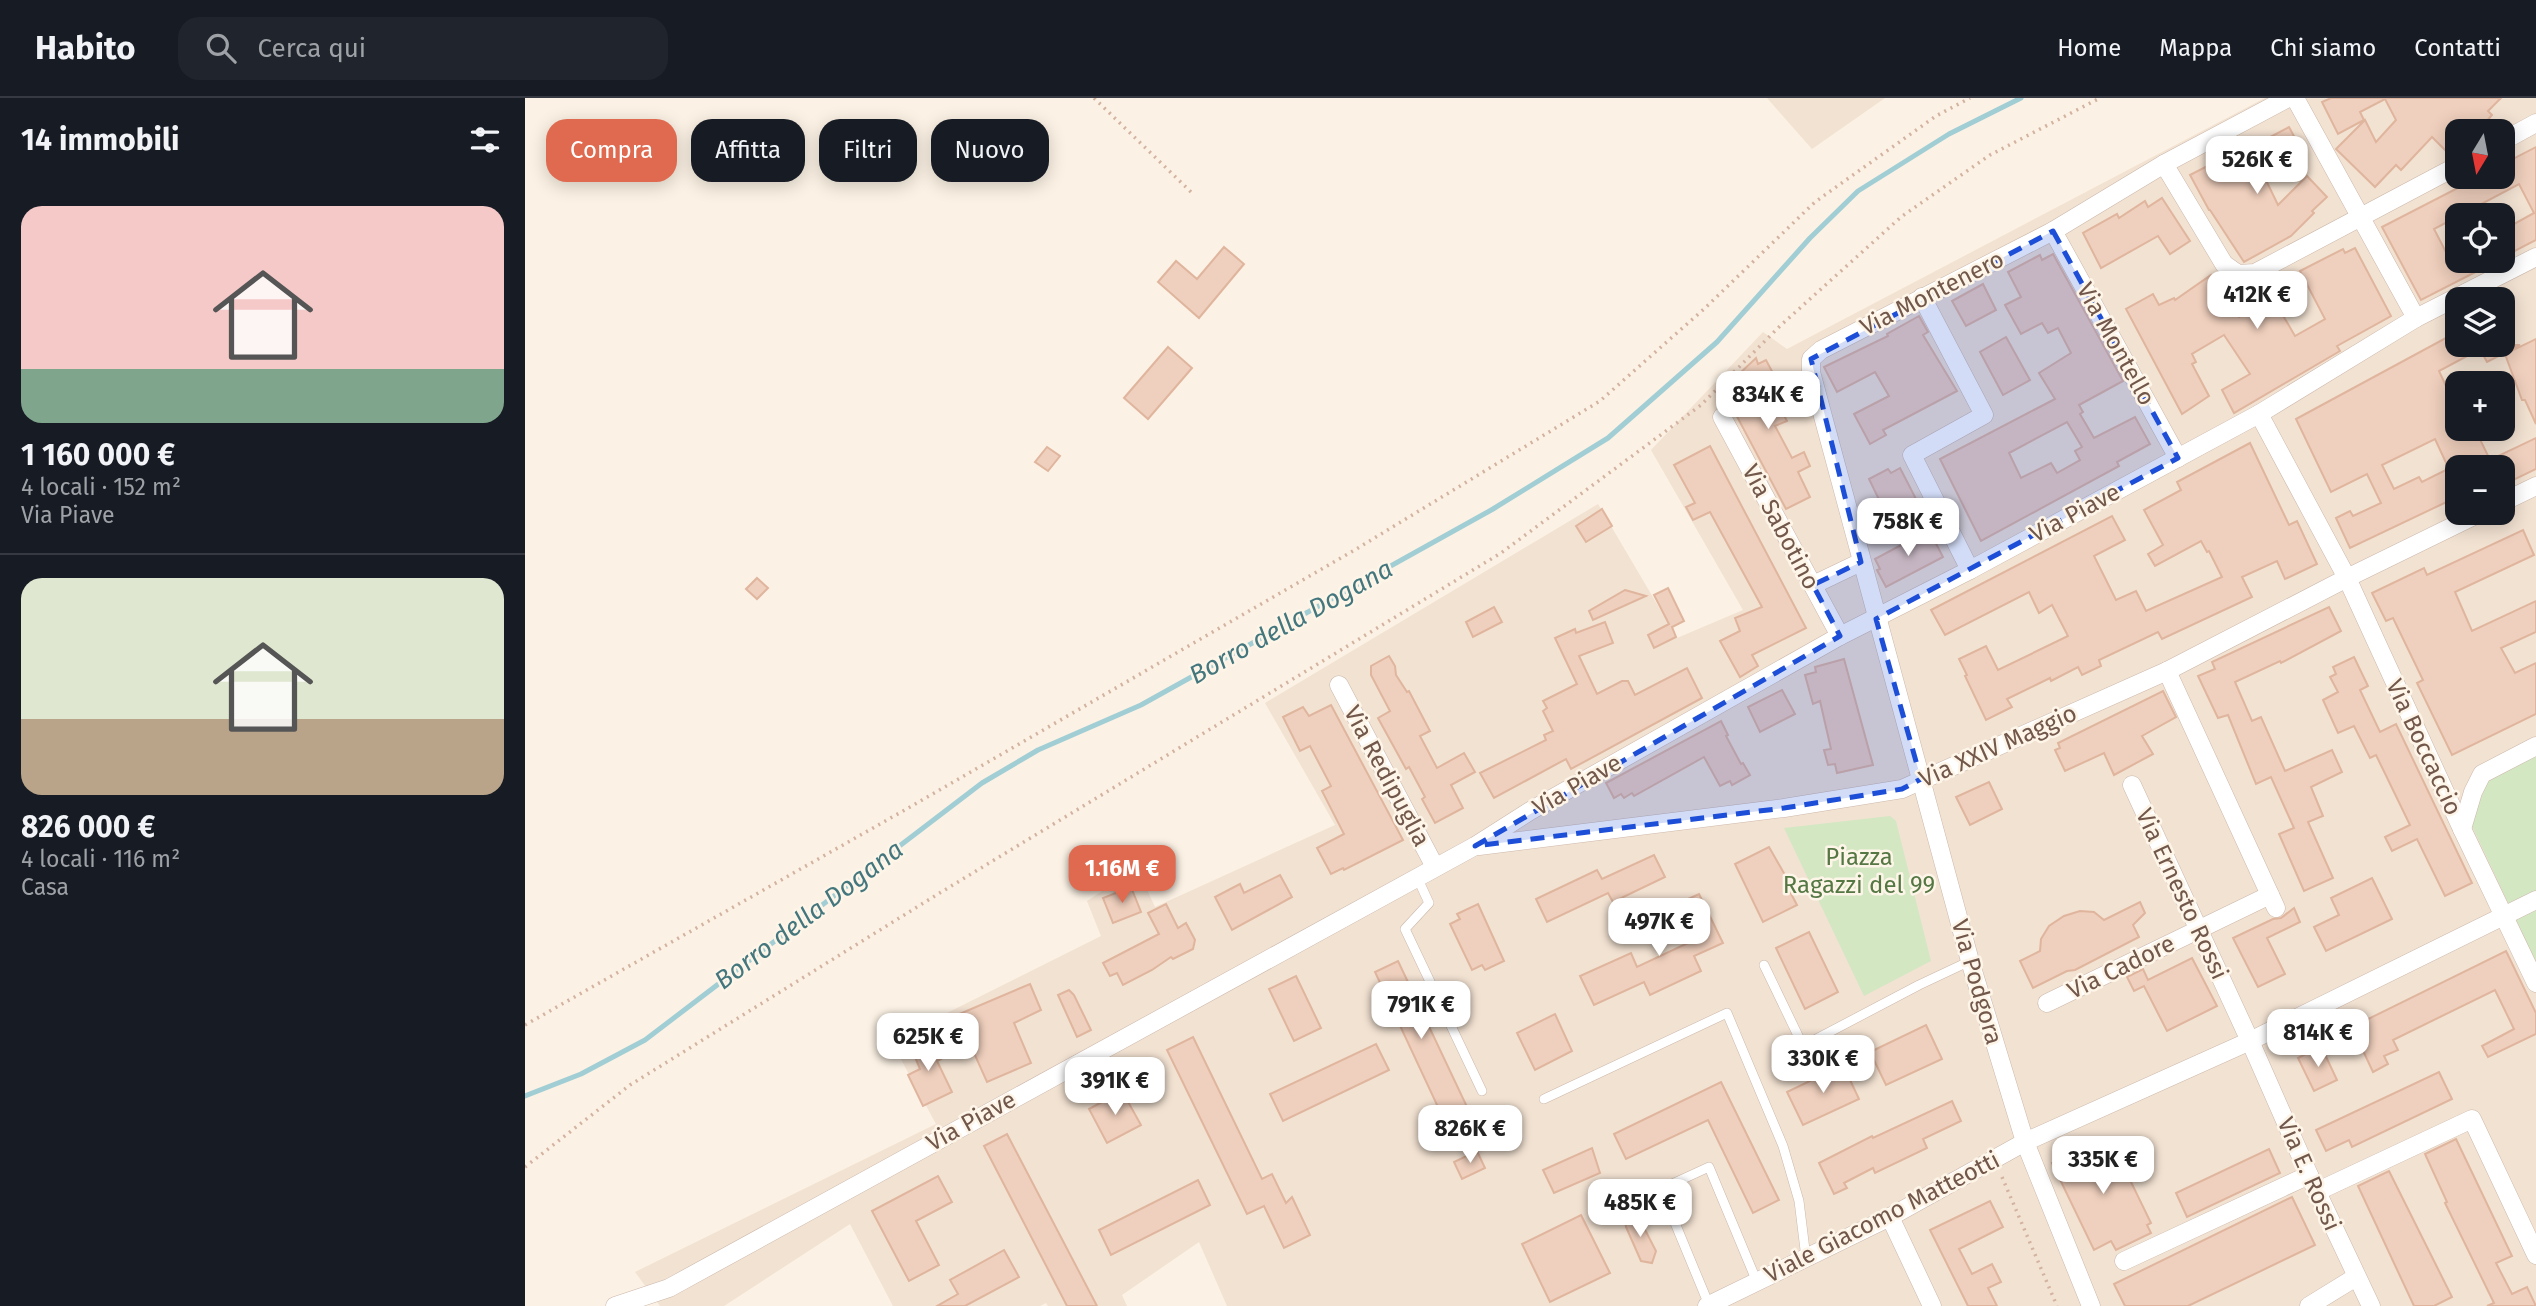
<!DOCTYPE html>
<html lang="it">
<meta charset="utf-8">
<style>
body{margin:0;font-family:"Fira Sans",sans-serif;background:#20242c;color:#f1f3f6;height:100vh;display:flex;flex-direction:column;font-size:26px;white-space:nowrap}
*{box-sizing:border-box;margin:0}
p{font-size:23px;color:#9ea1a6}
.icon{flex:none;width:38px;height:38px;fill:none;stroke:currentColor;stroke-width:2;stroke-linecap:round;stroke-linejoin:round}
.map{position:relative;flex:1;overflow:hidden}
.sheet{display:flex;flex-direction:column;background:#171b24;width:525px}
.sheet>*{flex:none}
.banner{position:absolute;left:21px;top:21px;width:665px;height:63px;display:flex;gap:14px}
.needle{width:46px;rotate:190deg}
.tools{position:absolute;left:1920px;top:21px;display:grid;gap:14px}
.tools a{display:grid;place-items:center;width:70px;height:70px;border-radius:14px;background:#171b24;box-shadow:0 4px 18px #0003;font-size:35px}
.price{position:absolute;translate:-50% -60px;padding:0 16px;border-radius:14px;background:#fff;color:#222;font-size:23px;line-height:46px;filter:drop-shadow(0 2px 4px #0008)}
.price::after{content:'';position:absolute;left:50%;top:42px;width:21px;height:16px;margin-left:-10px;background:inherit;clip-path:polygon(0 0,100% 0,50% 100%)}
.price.current{background:#df6a4f;color:#fff}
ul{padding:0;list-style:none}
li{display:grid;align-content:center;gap:14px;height:371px;padding:0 21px}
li+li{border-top:2px solid #363941}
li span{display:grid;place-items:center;height:217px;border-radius:21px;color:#555}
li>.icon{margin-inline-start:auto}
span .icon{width:126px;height:126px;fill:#fffc;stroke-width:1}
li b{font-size:30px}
h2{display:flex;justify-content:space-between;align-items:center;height:84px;padding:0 21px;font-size:30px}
.pill{padding:0 24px;border-radius:21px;background:#171b24;box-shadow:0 4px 18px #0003;font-size:24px;line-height:63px}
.pill.current{background:#df6a4f;color:#fff}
header{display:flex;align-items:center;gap:42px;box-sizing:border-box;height:98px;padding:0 35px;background:#171b24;border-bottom:2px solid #363941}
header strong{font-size:33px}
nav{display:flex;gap:38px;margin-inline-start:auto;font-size:24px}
.search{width:490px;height:63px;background:#20242c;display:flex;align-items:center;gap:18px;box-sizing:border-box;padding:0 24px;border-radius:21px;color:#9ea1a6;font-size:26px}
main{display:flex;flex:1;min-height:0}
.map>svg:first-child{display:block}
.residential{fill:#f2e2d2;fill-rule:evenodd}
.green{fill:#d3e7c3}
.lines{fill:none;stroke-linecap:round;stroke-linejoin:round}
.stream{stroke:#a0ced4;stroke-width:5}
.building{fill:#efcfbd;stroke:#e0b59e;stroke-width:2;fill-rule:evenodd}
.lane-casing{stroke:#ccb8ab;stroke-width:10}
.street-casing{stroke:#ccb8ab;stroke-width:19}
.path{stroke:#d3b2a0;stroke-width:3.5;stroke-dasharray:2 5;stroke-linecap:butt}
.lane{stroke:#fff;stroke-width:9}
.street{stroke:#fff;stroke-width:18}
.marked{fill:#1d4ed8;fill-opacity:0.2;stroke:#1d4ed8;stroke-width:5;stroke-dasharray:14 9;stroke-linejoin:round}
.labels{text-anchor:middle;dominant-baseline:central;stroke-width:5;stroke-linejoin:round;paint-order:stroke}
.street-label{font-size:24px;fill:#72574b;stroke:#fef5e9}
.park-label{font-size:24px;fill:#547743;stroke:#fef5e9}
.water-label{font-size:26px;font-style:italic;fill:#43767d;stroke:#fef5e9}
</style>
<header>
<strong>Habito</strong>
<div class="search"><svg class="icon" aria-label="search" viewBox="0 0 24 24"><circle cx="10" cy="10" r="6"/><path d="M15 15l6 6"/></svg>Cerca qui</div>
<nav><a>Home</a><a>Mappa</a><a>Chi siamo</a><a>Contatti</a></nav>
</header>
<main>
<section class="sheet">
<h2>14 immobili<svg class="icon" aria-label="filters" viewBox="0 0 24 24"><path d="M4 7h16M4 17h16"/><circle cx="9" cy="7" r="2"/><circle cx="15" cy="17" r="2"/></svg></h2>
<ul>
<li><span style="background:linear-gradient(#f6c9c9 75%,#7fa58c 0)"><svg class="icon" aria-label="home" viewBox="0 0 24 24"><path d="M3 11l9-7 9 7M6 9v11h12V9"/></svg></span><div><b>1 160 000 €</b><p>4 locali · 152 m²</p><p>Via Piave</p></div></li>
<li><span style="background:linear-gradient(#dfe7d0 65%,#b9a48a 0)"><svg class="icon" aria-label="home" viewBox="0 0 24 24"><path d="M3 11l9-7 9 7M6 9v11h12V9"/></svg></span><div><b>826 000 €</b><p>4 locali · 116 m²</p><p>Casa</p></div></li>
</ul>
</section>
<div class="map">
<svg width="2011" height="1208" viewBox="0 0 2011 1208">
<rect width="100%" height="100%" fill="#fbf1e4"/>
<g class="residential">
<path d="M1242,0h118l-73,51z"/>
<path d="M1740,0h271v1208h-1309l-28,-64 -77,53 5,11h-79l-2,-3 -6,3h-147l-43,-82 -126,82h-64l-25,-34 301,-148 -45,-83 210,-105 -14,-35 50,-33 18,39 180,-82 -70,-122 333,-199 79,134 66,-28 -92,-160 112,-118 24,17zM1932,33h46v46h-46zM1932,117h46v46h-46zM1932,201h46v46h-46zM1932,285h46v46h-46zM1932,369h46v46h-46z"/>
</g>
<g class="green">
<path d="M2011,658v206l-65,-138 17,-44z"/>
<path d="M1365,718l6,5 35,140 -67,35 -80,-168z"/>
</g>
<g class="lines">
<path class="stream" d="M0,998l56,-22 64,-34 337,-257 56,-33 103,-45 352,-196 115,-71 109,-96 93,-104 48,-47 91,-57 72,-36"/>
</g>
<g class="building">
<path d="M1806,0h170l-13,13 4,4 -13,15 -8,-8 -8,9h-6v6l-12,13 -13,-13 -31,33 -5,-5 -21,22 -39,-38 29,-29 11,22 20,-22 -11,-21 -25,13 4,8 -26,14 -16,-32z"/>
<path d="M1764,29l14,26 -40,21 15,31 29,-29 20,21 -15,14 2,2 -23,23 -47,26 -34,-52h-1l-19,-35 31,-16 2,3z"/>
<path d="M2011,49v93l-33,17v-27l31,-17 -15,-29 -85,45 15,29 8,-4v7h40l-76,39 -39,-73 97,-50h24v-13z"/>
<path d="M1637,100l28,43 -20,13 -12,-18 -57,32 -18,-35 34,-19 2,4 26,-17 3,6z"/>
<path d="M699,149l20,17 -45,54 -41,-36 18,-21 21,18z"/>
<path d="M1830,150l36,68 -54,30 3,5 -106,62 -12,-23 28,-16 -26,-39 -32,19 4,8 -4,2 17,32 -27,18 -56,-105 27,-15 6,11 15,-7 1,2 36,-25 28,42 32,-17 1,2 2,-2 21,36 30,-17 -25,-48 43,-22 2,4z"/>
<path d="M1528,156l70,127 -44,24 4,7 -3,2 14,24 41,-21 15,27 -33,18 2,4 -138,75 -41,-82 115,-60 -16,-26 32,-20 -13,-25 -10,5 -6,-10 -21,11 -16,-29 16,-8 -13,-25 32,-17 2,5zM1542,324l15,25 -7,4 5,9 -23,13 -6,-10 -30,15 -12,-25z"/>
<path d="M1458,186l13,26 -30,16 -14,-25z"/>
<path d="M1394,218l9,16 -5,3 34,56 -74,39 3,5 -16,9 -16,-30 35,-18 -14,-24 -38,20 -13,-25 64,-31 -1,-2z"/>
<path d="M1932,234v13h63l-33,17 -7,-13 -41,22 18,39v19h18l15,31 46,-22v31l-33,16v-18h-46v30l-107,51 -14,-30 14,-7 3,5 28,-13 -14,-29 -36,18 -35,-73zM1910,341l13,28h4l-30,15 -3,-5 -25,12 -12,-24z"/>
<path d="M1481,239l24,43 -27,15 -23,-43z"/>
<path d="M2011,241v85l-11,-24h-3l-17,-46z"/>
<path d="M643,249l24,21 -44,51 -24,-21z"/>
<path d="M1231,260l2,6 8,-4 8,15 -9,4 22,42 -12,5 17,32 12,-6 6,14 -12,6 12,25 -24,12 -53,-100 6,-3 -17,-16z"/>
<path d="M1725,345l39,82 8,-4 20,43 -32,15 -8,-18 -35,16 10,20 -90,42 -4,-7 -59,28 2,6 -19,9 -4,-8 -27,14 -1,-3 -43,21 5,8 -26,13 -21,-44 2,-1 -8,-16 27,-13 12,24 70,-34 -16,-31 -13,8 -10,-21 -84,43 -14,-25 181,-94 13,24 -31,16 22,44 20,-9 10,20 76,-34 -13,-26 -2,1 -6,-11 -46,25 -7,-12 15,-9 -19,-35 37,-20 -4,-8z"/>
<path d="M1185,348l96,182 -54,27 6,11 -18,11 -20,-36 20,-10 -5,-13 27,-11 -52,-95 -17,8 -7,-13 9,-4 -21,-38z"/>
<path d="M522,349l13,9 -12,15 -13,-9z"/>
<path d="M1375,370l16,31 -30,15 -17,-35 19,-10 3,4z"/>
<path d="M1077,411l10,17 -26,16 -10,-16z"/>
<path d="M1404,432l14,27 -57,30 -9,-17 3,-1 -5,-10z"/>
<path d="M1998,432l11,25 -79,37 17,39 64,-30v31l-35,16 14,25 21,-10v51l-84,41 -35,-72 6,-3 -30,-62 -7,3 -14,-28 52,-25 3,7z"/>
<path d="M232,480l11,10 -11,11 -11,-10z"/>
<path d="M1143,490l16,33 -12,6 4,10 -22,11 -6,-13 21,-11 -15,-29z"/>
<path d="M1100,492l21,6 -53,24 -4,-9z"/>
<path d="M969,509l8,15 -29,15 -7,-15z"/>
<path d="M1804,509l12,24 -60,32 -1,-2 -45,21 17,39 9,-4 24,54 47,-21 10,22 -31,15 12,29 -15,6 25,56 -29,13 -25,-57 15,-6 -23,-51 -15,7 -28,-69 -10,3 -20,-42 17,-7 -3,-7z"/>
<path d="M1080,524l8,21 -34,13 18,38 25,-13h6l7,14 52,-27 15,30 -131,71 -5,-10 -72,39 -14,-25 66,-33 -2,-5 9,-4 -10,-20 4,-3 -4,-7 34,-17 -22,-46 20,-9 1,4z"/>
<path d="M864,558l6,10 1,9 11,17 2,-1 21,40 -10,5 17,32 27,-15 11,19 -24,13 12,23 -28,15 -13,-24 3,-2 -16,-30 -3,2 -28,-51 12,-7 -19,-36v-9z"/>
<path d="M1829,559l14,29 -8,4 20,42 16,-8 76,159 -27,13 -28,-57 -25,12 -7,-14 25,-12 -34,-70 -6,3 -16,-32 -16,7 -15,-33 15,-8 -8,-15 6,-3 -3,-7z"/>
<path d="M1319,561l29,106 -36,8 -2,-9 -7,1 -4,-15 7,-1 -11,-48 -7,3 -8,-29 11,-3 -1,-5z"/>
<path d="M1257,592l13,24 -35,18 -12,-25z"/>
<path d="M1638,593l13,26 -34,19 11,18 -39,21 -10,-22 -39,18 -10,-21 5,-2 -2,-5z"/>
<path d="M806,607l72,135 -59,30 -1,-2 -12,6 -14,-26 27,-14 -22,-43 9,-5 -21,-40 -10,5 -17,-34 20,-10 6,9z"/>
<path d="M1196,623l7,14 -2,1 15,28 2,-1 7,12 -18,10 -2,-4 -10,5 -16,-29 -70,39 -2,-3 -8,5 -3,-4 -7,4 -8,-15z"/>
<path d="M1464,684l13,27 -32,16 -14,-28z"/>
<path d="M1244,749l20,35 -3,2 11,21 -34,17 -28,-58z"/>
<path d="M1129,757l11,22 -52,25 -5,-9 -61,29 -11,-23 61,-29 5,9z"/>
<path d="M755,777l12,22 -60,33 -17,-33 25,-13 4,9z"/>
<path d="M1847,780l20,41 -66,32 -12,-24 25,-12 -8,-17z"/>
<path d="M606,789l10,25 -28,11 -10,-25z"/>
<path d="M1174,796l24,49 -29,13 7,15 -51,24 -6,-13 -50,23 -14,-29 51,-23 6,14 51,-24 -18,-36z"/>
<path d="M1615,804l5,11 -12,12 6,12 -64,33 -8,1 -34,17 -13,-27 20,-10 1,-12 8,-13 15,-10 16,-5 14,1 10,8z"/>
<path d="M641,806l12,24 8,-5 9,17 -2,9 -20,10 -2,-2 -19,13 -29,15 -6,-12 -7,3 -7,-13 56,-29 -11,-21z"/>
<path d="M953,806l26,57 -19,9 -3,-5 -10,5 -22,-46 10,-5 -3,-5z"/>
<path d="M1769,810l6,14 -33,16 18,36 -27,13 -25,-49 40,-19 8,-1z"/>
<path d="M1284,834l29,60 -33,17 -29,-61z"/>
<path d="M1981,853l30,62v21l-48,23 -6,-11 32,-17 -19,-39 -102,50 5,10 -14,6 4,8 -15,8 -21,-45z"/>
<path d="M1667,860l25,48 -50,25 -23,-45 -10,5 -7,-14 16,-8 5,11z"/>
<path d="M873,863l70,148 -24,11 -69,-148z"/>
<path d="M771,878l25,52 -27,13 -25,-52z"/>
<path d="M505,886l11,26 -27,13 17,40 -44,19 -30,-67z"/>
<path d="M544,892l5,5 17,35 -14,7 -19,-42z"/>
<path d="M1030,916l17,37 -37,19 -18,-37z"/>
<path d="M1401,927l16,34 -56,26 -16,-33z"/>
<path d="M405,939l11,22 -4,2 15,31 -29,14 -15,-31 12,-6 -10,-24z"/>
<path d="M668,939l69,142 10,-5 14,29 6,-6 18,38 -26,13 -20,-42 -17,8 -80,-164z"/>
<path d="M851,946l13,26 -106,51 -13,-27z"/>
<path d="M1796,948l16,34 -23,11 -16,-33z"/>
<path d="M1318,967l16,34 -56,26 -16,-33z"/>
<path d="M1914,974l13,27 -100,48 -3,-7 -23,11 -10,-21z"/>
<path d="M1196,984l58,118 -26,13 -45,-93 -82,39 -12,-25z"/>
<path d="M597,993l19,34 -34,18 -18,-34z"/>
<path d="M1427,1003l9,20 -38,18 4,9 -52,25 -2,-5 -29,15 3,5 -13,6 -15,-31 53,-27 1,2z"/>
<path d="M482,1036l12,23 78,149h-30l-83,-160z"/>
<path d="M1579,1040l6,11 4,-2 37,76 -4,2 4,8 -35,17 -5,-9 -17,9 -42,-87z"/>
<path d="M1931,1041l56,117 -16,7 16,31 15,-7 9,19h-49l7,-3 -49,-100 2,-1 -22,-48z"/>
<path d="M1067,1050l8,25 -46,20 -11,-23z"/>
<path d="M1744,1051l11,24 -93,44 -11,-24z"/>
<path d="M952,1053l8,17 -23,11 -8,-17z"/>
<path d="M1864,1073l63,126 -18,9h-20l-56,-120z"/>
<path d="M413,1078l14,26 -36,19 23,44 -30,16 -37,-70z"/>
<path d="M673,1082l12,25 -99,50 -12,-25z"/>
<path d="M1767,1099l23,48 -127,61h-63l-11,-22z"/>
<path d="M1465,1103l13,26 -44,22 13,25 20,-10 9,18 -13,6 9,18h-29l-38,-76z"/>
<path d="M1056,1117l29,58 -60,29 -28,-58z"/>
<path d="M1108,1117l6,3 17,33 -4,12 -11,-2 -15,-34 -1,-8z"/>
<path d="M479,1152l15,27 -54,29h-28l21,-12 -8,-14z"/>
</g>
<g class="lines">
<g class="lane-casing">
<g id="lane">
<path d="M892,779l12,26 -24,26 77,162"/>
<path d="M1239,867l39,81 116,-61 51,-24"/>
<path d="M1019,1001l183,-86 56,133 16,55 7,57"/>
<path d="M1184,1207l-48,-116 48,-22 48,115"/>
</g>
</g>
<g class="street-casing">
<g id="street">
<path d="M1770,0l121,220"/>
<path d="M1978,43l33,-18"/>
<path d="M1639,66l60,100 14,10 17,-1 202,-107"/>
<path d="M1528,133l125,227"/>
<path d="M1397,199l62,118 -72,40 58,115"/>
<path d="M1734,316l88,164 115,251 74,154"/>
<path d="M1197,319l118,219"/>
<path d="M1978,404l33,-16"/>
<path d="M1288,487l48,-23"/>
<path d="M1642,573l109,237"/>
<path d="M814,587l96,182"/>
<path d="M1607,687l118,256 59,134 62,131"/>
<path d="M1937,731l11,-37 9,-18 54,-28"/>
<path d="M954,748l305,-38 118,-19 265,-118 180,-93 133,-65"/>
<path d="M1522,905l223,-108"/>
<path d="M1791,1094l156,-73 64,136"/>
<path d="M1365,1119l42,89"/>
<path d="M1599,1163l185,-86"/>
<path d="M90,1208l54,-18 806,-442 55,-35 310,-175 130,-66 289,-156 157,-96 120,-61"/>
<path d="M1182,1208l183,-89 135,-75 225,-101 286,-141"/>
<path d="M1566,1208l-66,-164 -55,-181 -159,-589v-13l10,-9 232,-119 111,-67 124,-66"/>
<path d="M1784,1208l47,-29"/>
</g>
</g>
<g class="path">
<path d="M569,0l97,94"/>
<path d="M0,927l378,-214 450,-260 247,-150 104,-92 111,-107 121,-86 34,-18"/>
<path d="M0,1069l105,-82 308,-191 563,-341 200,-148 79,-79 121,-109 89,-62 110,-57"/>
<path d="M1477,1079l55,129"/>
</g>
<use href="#lane" class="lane"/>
<use href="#street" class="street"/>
</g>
<path class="marked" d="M1528,133l125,227 -302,161 45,160 -19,10 -118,19 -309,38 365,-210 -27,-51 48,-23 -50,-203z"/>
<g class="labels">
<g class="street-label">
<text transform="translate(1407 195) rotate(-27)">Via Montenero</text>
<text transform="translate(1591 246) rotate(61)">Via Montello</text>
<text transform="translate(1550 415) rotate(-28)">Via Piave</text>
<text transform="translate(1256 429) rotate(62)">Via Sabotino</text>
<text transform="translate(1473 648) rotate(-24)">Via XXIV Maggio</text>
<text transform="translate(1899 649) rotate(65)">Via Boccaccio</text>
<text transform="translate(862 678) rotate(62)">Via Redipuglia</text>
<text transform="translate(1052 687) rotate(-30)">Via Piave</text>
<text transform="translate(1657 796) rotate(65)">Via Ernesto Rossi</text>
<text transform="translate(1596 869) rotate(-26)">Via Cadore</text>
<text transform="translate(1452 884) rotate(74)">Via Podgora</text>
<text transform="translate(446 1023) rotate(-29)">Via Piave</text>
<text transform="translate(1784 1076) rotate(66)">Via E. Rossi</text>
<text transform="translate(1357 1119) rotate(-27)">Viale Giacomo Matteotti</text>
</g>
<g class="park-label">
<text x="1334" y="759">Piazza<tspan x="1334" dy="28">Ragazzi del 99</tspan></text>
</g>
<g class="water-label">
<text transform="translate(766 524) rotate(-29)">Borro della Dogana</text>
<text transform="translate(284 817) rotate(-37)">Borro della Dogana</text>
</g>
</g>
</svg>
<div class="tools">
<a><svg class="needle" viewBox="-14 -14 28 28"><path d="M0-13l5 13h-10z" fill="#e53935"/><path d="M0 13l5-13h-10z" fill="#9ea1a6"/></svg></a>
<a><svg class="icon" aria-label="locate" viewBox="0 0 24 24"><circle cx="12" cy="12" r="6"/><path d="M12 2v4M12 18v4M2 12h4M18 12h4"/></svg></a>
<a><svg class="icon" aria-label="layers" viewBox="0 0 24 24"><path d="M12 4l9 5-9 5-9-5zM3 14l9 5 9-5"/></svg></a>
<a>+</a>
<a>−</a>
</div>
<b class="price" style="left:1732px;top:98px">526K €</b>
<b class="price" style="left:1732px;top:233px">412K €</b>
<b class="price" style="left:1243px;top:333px">834K €</b>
<b class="price" style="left:1383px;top:460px">758K €</b>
<b class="price current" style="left:597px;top:807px">1.16M €</b>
<b class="price" style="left:1134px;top:860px">497K €</b>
<b class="price" style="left:896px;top:943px">791K €</b>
<b class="price" style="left:1793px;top:971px">814K €</b>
<b class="price" style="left:403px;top:975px">625K €</b>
<b class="price" style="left:1298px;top:997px">330K €</b>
<b class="price" style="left:590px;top:1019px">391K €</b>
<b class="price" style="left:945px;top:1067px">826K €</b>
<b class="price" style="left:1578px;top:1098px">335K €</b>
<b class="price" style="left:1115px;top:1141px">485K €</b>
<div class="banner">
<a class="pill current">Compra</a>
<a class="pill">Affitta</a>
<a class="pill">Filtri</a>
<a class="pill">Nuovo</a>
</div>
</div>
</main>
